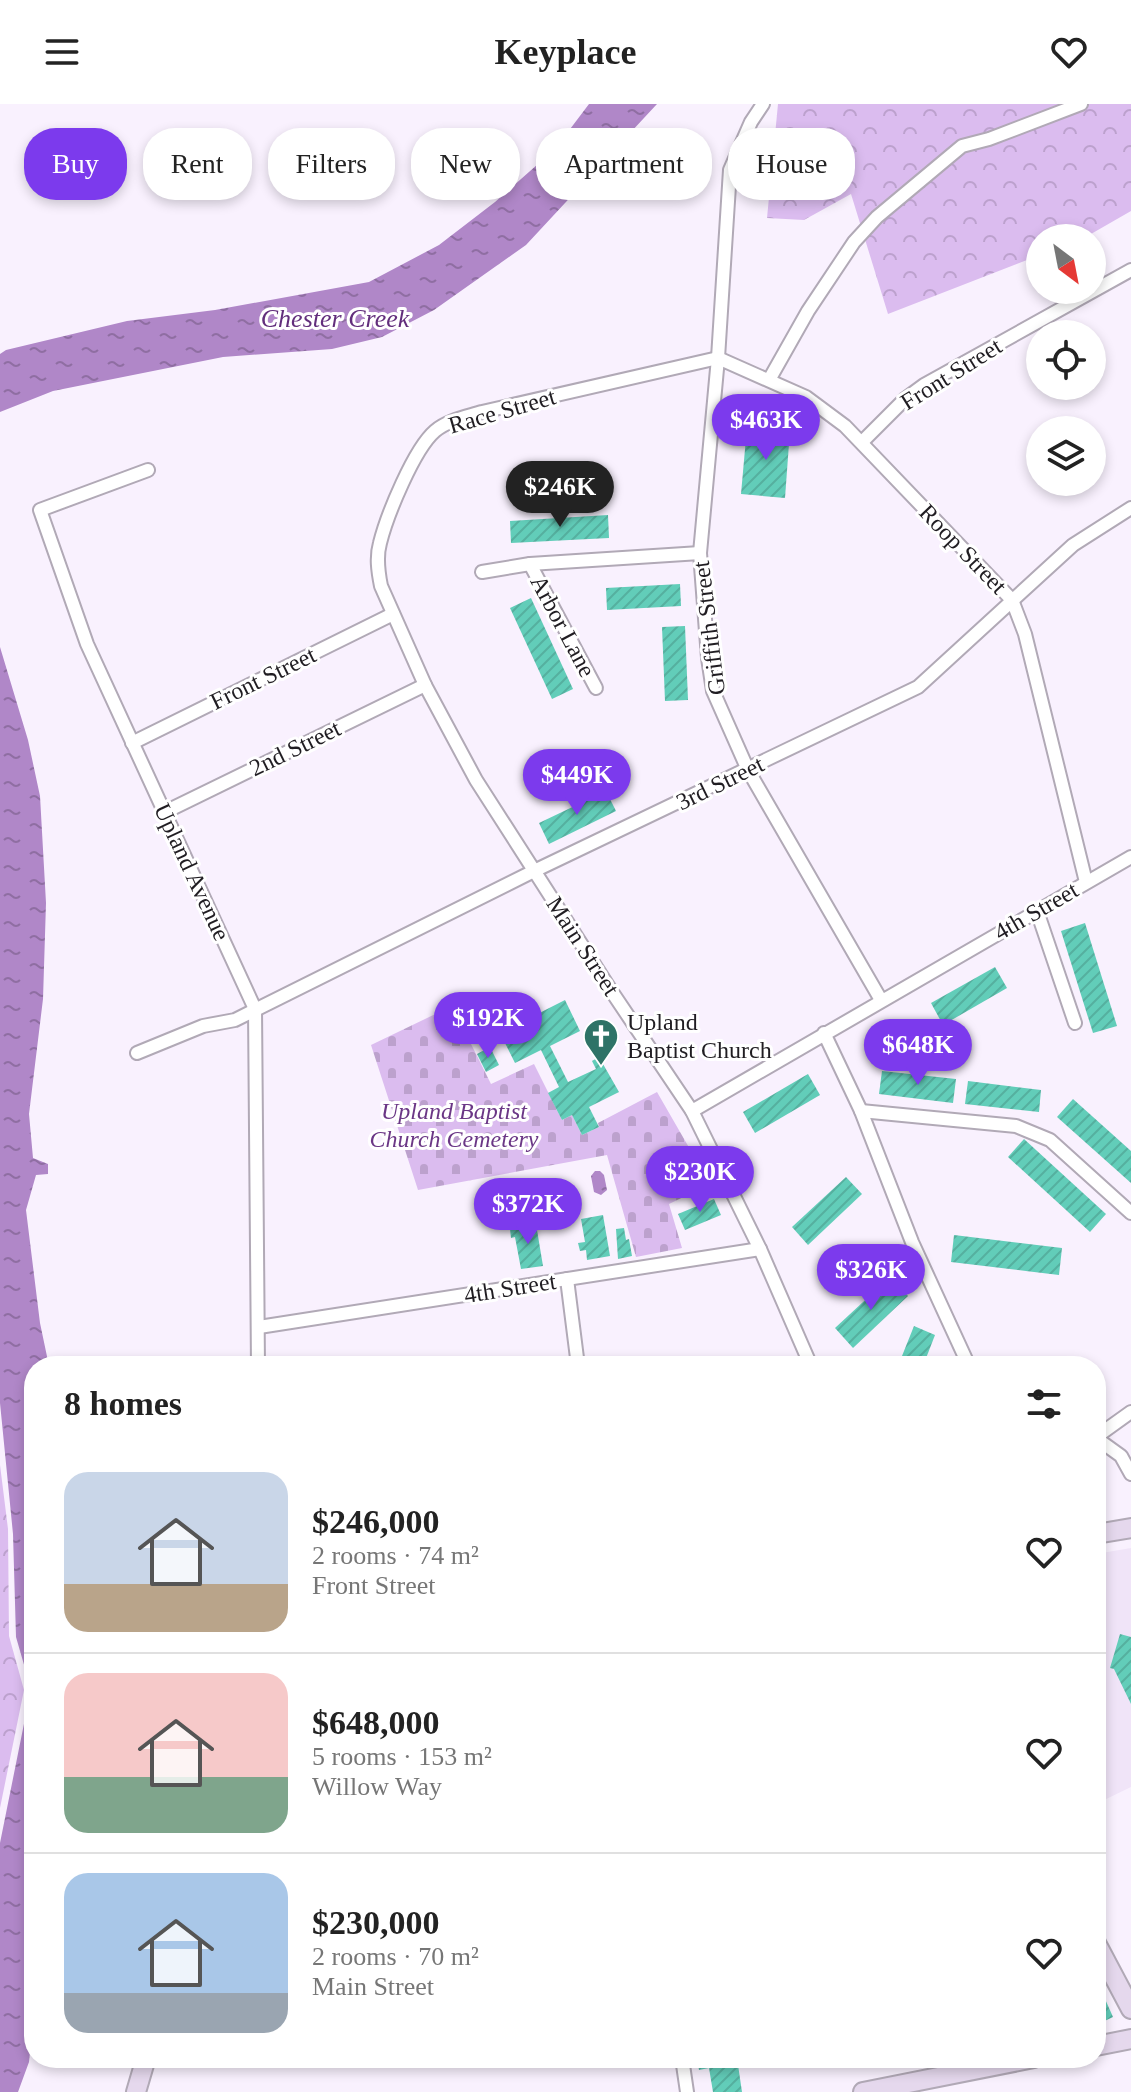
<!DOCTYPE html>
<meta charset="utf-8">
<style>
body{margin:0;font-family:"Times New Roman",serif;background:#f2f2f2;color:#222;height:100vh;display:flex;flex-direction:column;font-size:30px;white-space:nowrap}
*{box-sizing:border-box;margin:0}
p{font-size:26px;color:#767676}
.icon{flex:none;width:44px;height:44px;fill:none;stroke:currentColor;stroke-width:2;stroke-linecap:round;stroke-linejoin:round}
.map{position:relative;flex:1;overflow:hidden}
.panel{position:absolute;left:24px;top:1252px;width:1082px;height:712px;display:flex;flex-direction:column;background:#fff;border-radius:32px;box-shadow:0 4px 12px #0003}
.panel>*{flex:none}
.guide{position:absolute;left:24px;top:24px;width:1084px;height:72px;display:flex;gap:16px}
.needle{width:52px;rotate:148deg}
.fabs{position:absolute;left:1026px;top:120px;display:grid;gap:16px}
.fabs a{display:grid;place-items:center;width:80px;height:80px;border-radius:50%;background:#fff;box-shadow:0 4px 12px #0003;font-size:40px}
.price{position:absolute;translate:-50% -68px;padding:0 18px;border-radius:28px;background:#7c3aed;color:#fff;font-size:26px;line-height:52px;filter:drop-shadow(0 2px 4px #0008)}
.price::after{content:'';position:absolute;left:50%;top:48px;width:24px;height:18px;margin-left:-12px;background:inherit;clip-path:polygon(0 0,100% 0,50% 100%)}
.price.active{background:#222;color:#fff}
ul{padding:0;list-style:none}
li{display:flex;align-items:center;gap:24px;height:200px;padding:0 40px}
li+li{border-top:2px solid #e0e0e0}
li span{display:grid;place-items:center;flex:none;width:224px;height:160px;border-radius:24px;color:#555}
li>.icon{margin-inline-start:auto}
span .icon{width:96px;height:96px;fill:#fffc;stroke-width:1}
li b{font-size:34px}
h2{display:flex;justify-content:space-between;align-items:center;height:96px;padding:0 40px;font-size:34px}
.tag{padding:0 28px;border-radius:32px;background:#fff;box-shadow:0 4px 12px #0003;font-size:28px;line-height:72px}
.tag.active{background:#7c3aed;color:#fff}
header{display:flex;justify-content:space-between;align-items:center;height:104px;padding:0 40px;background:#fff;font-size:36px;font-weight:600}
.map>svg:first-child{display:block}
.built{fill:#f0e4f8}
.cemetery{fill:url(#cemetery-stones)}
.park{fill:url(#park-crowns)}
.water{fill:url(#water-ripples)}
.building{fill:url(#building-hatch)}
.lines{fill:none;stroke-linecap:round;stroke-linejoin:round}
.street-casing{stroke:#b1a9b6;stroke-width:16}
.secondary-casing{stroke:#b1a9b6;stroke-width:22}
.street{stroke:#fff;stroke-width:12}
.secondary{stroke:#e5d8ed;stroke-width:18}
.labels{text-anchor:middle;dominant-baseline:central;stroke-width:6;stroke-linejoin:round;paint-order:stroke}
.street-label{font-size:24px;fill:#201d22;stroke:#fff}
.poi-label{font-size:24px;fill:#201d22;stroke:#fff;text-anchor:start}
.park-label{font-size:24px;font-style:italic;fill:#6b3786;stroke:#fff}
.water-label{font-size:26px;font-style:italic;fill:#622e7c;stroke:#fff}
</style>
<header><svg class="icon" aria-label="menu" viewBox="0 0 24 24"><path d="M4 6h16M4 12h16M4 18h16"/></svg>Keyplace<svg class="icon" aria-label="heart" viewBox="0 0 24 24"><path d="M12 20l-8-8c-3-5 5-10 8-4 3-6 11-1 8 4z"/></svg></header>
<div class="map">
<svg width="1131" height="1988" viewBox="0 0 1131 1988">
<defs>
<pattern id="cemetery-stones" width="16" height="16" patternUnits="userSpaceOnUse" patternTransform="scale(2)"><rect width="16" height="16" fill="#dbbcef"/><path d="M2 7V4a2 2 0 0 1 4 0v3zM10 15v-3a2 2 0 0 1 4 0v3z" fill="#bca1cd"/></pattern>
<pattern id="park-crowns" width="20" height="18" patternUnits="userSpaceOnUse" patternTransform="scale(2)"><rect width="20" height="18" fill="#dbbcef"/><path d="M2 6a3 3 0 1 1 6 0M12 15a3 3 0 1 1 6 0" fill="none" stroke="#bca1cd"/></pattern>
<pattern id="water-ripples" width="26" height="14" patternUnits="userSpaceOnUse" patternTransform="scale(2)"><rect width="26" height="14" fill="#b087c8"/><path d="M2 4q2-2 4 0t4 0M15 11q2-2 4 0t4 0" fill="none" stroke="#8f6ea2"/></pattern>
<pattern id="building-hatch" width="6" height="6" patternUnits="userSpaceOnUse" patternTransform="scale(2)"><rect width="6" height="6" fill="#62cdb9"/><path d="M-1 1l2-2M0 6l6-6M5 7l2-2" fill="none" stroke="#55b09f"/></pattern>
</defs>
<rect width="100%" height="100%" fill="#f9f1fe"/>
<path class="built" d="M1131,1444v239l-35,17v-250z"/>
<path class="cemetery" d="M452,902l39,78 43,-20 28,56 10,-5 10,20 17,-8 -1,-4 59,-31 53,92 -41,20 13,44 -46,9 -29,-102 -189,35 -47,-145z"/>
<g class="park">
<path d="M778,0h353v107l-47,27h-44v17l-152,59 -37,-120 -47,26 -37,-2z"/>
<path d="M0,1361l8,64 1,107 15,54 -24,118z"/>
</g>
<g class="water">
<path d="M589,0h68l-131,141 -92,65 -52,27 -50,12 -109,8 -170,34 -53,21v-58l6,-4 121,-29 88,-11 154,-28 70,-37 56,-43 60,-53z"/>
<path d="M0,543l28,93 12,56 6,107 -3,96 -14,115 4,44 15,6v10l-12,1 -10,35 14,113 9,43h-15v650l-5,46 -11,30h-18v-249l31,-154 -15,-52 -3,-103 -13,-131z"/>
<path d="M595,1067h5l4,4 3,15 -6,5 -7,-3 -3,-16z"/>
</g>
<g class="building">
<path d="M747,323l43,3 -5,68 -44,-4z"/>
<path d="M608,411l1,23 -98,5 -1,-22z"/>
<path d="M680,480l1,22 -74,4 -1,-22z"/>
<path d="M531,494l42,91 -21,10 -42,-91z"/>
<path d="M685,522l3,74 -23,1 -3,-74z"/>
<path d="M606,687l10,20 -67,33 -10,-21z"/>
<path d="M1085,819l32,103 -24,7 -32,-102z"/>
<path d="M995,863l12,21 -64,37 -12,-22z"/>
<path d="M565,896l15,31 -30,15 18,36 28,-13 -4,-8 7,-4 20,35 -30,15 10,20 -17,8 -10,-20 -10,5 -14,-27 11,-6 -18,-37 -26,13 -15,-30z"/>
<path d="M490,943l9,18 -13,7 -9,-18z"/>
<path d="M882,967l74,8 -3,24 -74,-9z"/>
<path d="M808,970l12,21 -65,38 -12,-21z"/>
<path d="M968,977l73,9 -2,22 -74,-8z"/>
<path d="M1073,995l58,52v32l-74,-66z"/>
<path d="M1024,1035l82,75 -16,18 -82,-75z"/>
<path d="M846,1073l16,17 -54,51 -16,-18z"/>
<path d="M714,1095l7,16 -36,15 -7,-16z"/>
<path d="M603,1111l7,41 -23,4 -1,-10 -6,1 -2,-8 7,-1 -4,-23z"/>
<path d="M536,1120l7,42 -22,3 -6,-32 -4,1 -1,-9z"/>
<path d="M624,1124l2,12 3,-1 3,17 -14,3 -2,-30z"/>
<path d="M954,1131l108,13 -3,27 -108,-13z"/>
<path d="M890,1173l18,19 -55,52 -18,-20z"/>
<path d="M914,1222l21,9 -12,31h-25z"/>
<path d="M1120,1530l11,3v67l-17,-35 -4,-1z"/>
<path d="M1100,1895l1,2 4,-2 8,18 -17,8v-24z"/>
<path d="M697,1954h40l5,34h-29l-4,-24 -10,2z"/>
</g>
<g class="lines">
<g class="street-casing">
<g id="street">
<path d="M763,0l-12,18 -21,48 -12,188 -18,195 8,105 5,33 35,79 133,230"/>
<path d="M718,254l-236,54c-16,5 -34,8 -47,19 -21,18 -48,84 -55,112 -4,14 -2,28 1,43l44,99 51,95 136,212 80,119 68,138 51,117"/>
<path d="M718,254l88,39 39,29 167,174 13,34 61,248"/>
<path d="M769,276l39,-69 46,-69 23,-25 85,-71 27,-7 92,-35"/>
<path d="M862,338l43,-43 19,-14 207,-115"/>
<path d="M148,366l-108,40 47,134 168,365 3,357"/>
<path d="M530,460l66,124"/>
<path d="M482,468l48,-8 170,-11"/>
<path d="M132,639l261,-129"/>
<path d="M165,708l260,-127"/>
<path d="M1037,807l38,112"/>
<path d="M824,929l37,78 51,131 57,124"/>
<path d="M137,949l66,-27 32,-6 299,-149 384,-184 155,-142 58,-37"/>
<path d="M692,1007l439,-254"/>
<path d="M861,1007l155,15 34,14 81,73"/>
<path d="M567,1175l11,87"/>
<path d="M259,1223l501,-78"/>
<path d="M1096,1333l35,-25"/>
<path d="M1096,1334l25,18 10,18"/>
<path d="M682,1954l5,34"/>
</g>
</g>
<g class="secondary-casing">
<g id="secondary">
<path d="M1096,1430l35,-6"/>
<path d="M1096,1839l35,66"/>
<path d="M1096,1942l35,-7"/>
<path d="M136,1988l10,-34"/>
<path d="M863,1988l171,-34"/>
</g>
</g>
<use href="#street" class="street"/>
<use href="#secondary" class="secondary"/>
</g>
<defs>
<g id="church-pin" transform="scale(1.8)"><path d="M0 17L-7.5 6A9.5 9.5 0 1 1 7.5 6Z" fill="#2e7367" stroke="#fff"/><path d="M-1.2-6h2.4v3.5h3.3v2.4h-3.3V6h-2.4V-.1h-3.3v-2.4h3.3Z" fill="#fff"/></g>
</defs>
<g fill-rule="evenodd">
<use href="#church-pin" x="601" y="932"/>
</g>
<g class="labels">
<g class="street-label">
<text transform="translate(951 270) rotate(-32)">Front Street</text>
<text transform="translate(502 307) rotate(-16)">Race Street</text>
<text transform="translate(963 445) rotate(46)">Roop Street</text>
<text transform="translate(563 522) rotate(62)">Arbor Lane</text>
<text transform="translate(709 524) rotate(-97)">Griffith Street</text>
<text transform="translate(263 574) rotate(-26)">Front Street</text>
<text transform="translate(295 644) rotate(-26)">2nd Street</text>
<text transform="translate(720 679) rotate(-26)">3rd Street</text>
<text transform="translate(192 768) rotate(65)">Upland Avenue</text>
<text transform="translate(1036 807) rotate(-30)">4th Street</text>
<text transform="translate(583 842) rotate(57)">Main Street</text>
<text transform="translate(510 1184) rotate(-9)">4th Street</text>
</g>
<g class="poi-label">
<text x="627" y="918">Upland<tspan x="627" dy="28">Baptist Church</tspan></text>
</g>
<g class="park-label">
<text x="454" y="1007">Upland Baptist<tspan x="454" dy="28">Church Cemetery</tspan></text>
</g>
<g class="water-label">
<text x="335" y="214">Chester Creek</text>
</g>
</g>
</svg>
<div class="fabs">
<a><svg class="needle" viewBox="-14 -14 28 28"><path d="M0-13l5 13h-10z" fill="#e53935"/><path d="M0 13l5-13h-10z" fill="#767676"/></svg></a>
<a><svg class="icon" aria-label="locate" viewBox="0 0 24 24"><circle cx="12" cy="12" r="6"/><path d="M12 2v4M12 18v4M2 12h4M18 12h4"/></svg></a>
<a><svg class="icon" aria-label="layers" viewBox="0 0 24 24"><path d="M12 4l9 5-9 5-9-5zM3 14l9 5 9-5"/></svg></a>
</div>
<b class="price" style="left:766px;top:358px">$463K</b>
<b class="price active" style="left:560px;top:425px">$246K</b>
<b class="price" style="left:577px;top:713px">$449K</b>
<b class="price" style="left:488px;top:956px">$192K</b>
<b class="price" style="left:918px;top:983px">$648K</b>
<b class="price" style="left:700px;top:1110px">$230K</b>
<b class="price" style="left:528px;top:1142px">$372K</b>
<b class="price" style="left:871px;top:1208px">$326K</b>
<div class="guide">
<a class="tag active">Buy</a>
<a class="tag">Rent</a>
<a class="tag">Filters</a>
<a class="tag">New</a>
<a class="tag">Apartment</a>
<a class="tag">House</a>
</div>
<section class="panel">
<h2>8 homes<svg class="icon" aria-label="filters" viewBox="0 0 24 24"><path d="M4 7h16M4 17h16"/><circle cx="9" cy="7" r="2"/><circle cx="15" cy="17" r="2"/></svg></h2>
<ul>
<li><span style="background:linear-gradient(#c9d6e8 70%,#b9a48a 0)"><svg class="icon" aria-label="home" viewBox="0 0 24 24"><path d="M3 11l9-7 9 7M6 9v11h12V9"/></svg></span><div><b>$246,000</b><p>2 rooms · 74 m²</p><p>Front Street</p></div><svg class="icon" aria-label="heart" viewBox="0 0 24 24"><path d="M12 20l-8-8c-3-5 5-10 8-4 3-6 11-1 8 4z"/></svg></li>
<li><span style="background:linear-gradient(#f6c9c9 65%,#7fa58c 0)"><svg class="icon" aria-label="home" viewBox="0 0 24 24"><path d="M3 11l9-7 9 7M6 9v11h12V9"/></svg></span><div><b>$648,000</b><p>5 rooms · 153 m²</p><p>Willow Way</p></div><svg class="icon" aria-label="heart" viewBox="0 0 24 24"><path d="M12 20l-8-8c-3-5 5-10 8-4 3-6 11-1 8 4z"/></svg></li>
<li><span style="background:linear-gradient(#a9c7e8 75%,#9aa5b1 0)"><svg class="icon" aria-label="home" viewBox="0 0 24 24"><path d="M3 11l9-7 9 7M6 9v11h12V9"/></svg></span><div><b>$230,000</b><p>2 rooms · 70 m²</p><p>Main Street</p></div><svg class="icon" aria-label="heart" viewBox="0 0 24 24"><path d="M12 20l-8-8c-3-5 5-10 8-4 3-6 11-1 8 4z"/></svg></li>
</ul>
</section>
</div>
